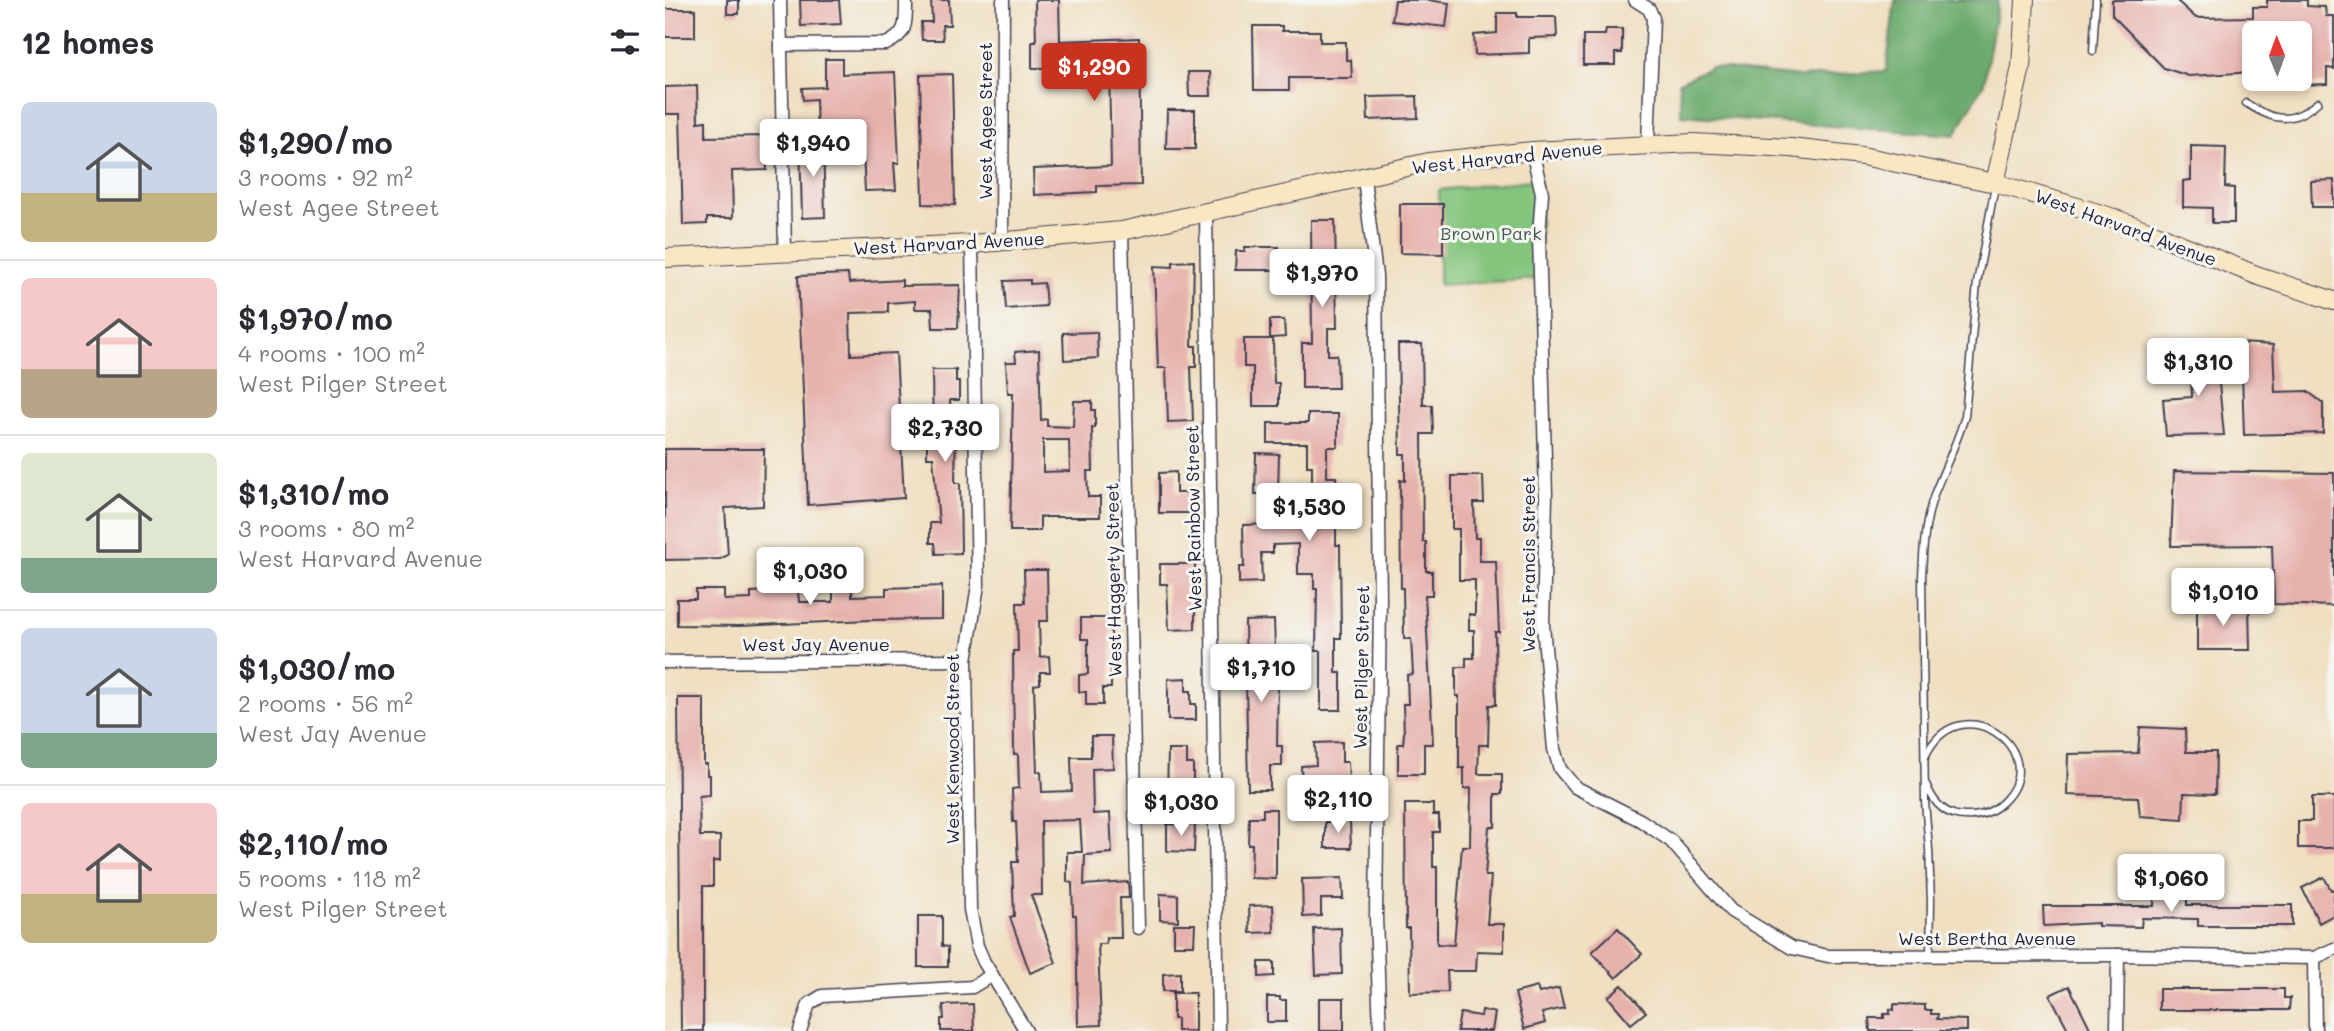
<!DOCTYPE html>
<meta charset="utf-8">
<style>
body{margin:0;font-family:Mali,sans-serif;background:#f7f7f7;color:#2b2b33;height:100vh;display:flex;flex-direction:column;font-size:26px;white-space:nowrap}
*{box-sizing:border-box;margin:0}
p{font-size:23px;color:#7c7c81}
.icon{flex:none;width:38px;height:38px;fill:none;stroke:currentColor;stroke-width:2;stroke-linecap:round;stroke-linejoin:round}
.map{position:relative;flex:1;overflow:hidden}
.sheet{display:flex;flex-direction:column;background:#fff;width:665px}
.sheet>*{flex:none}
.needle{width:46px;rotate:359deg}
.controls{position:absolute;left:1577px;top:21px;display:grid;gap:14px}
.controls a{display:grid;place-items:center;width:70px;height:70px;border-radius:10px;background:#fff;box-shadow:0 4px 10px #0003;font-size:35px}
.price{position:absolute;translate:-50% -60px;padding:0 16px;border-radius:7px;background:#fff;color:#222;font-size:23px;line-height:46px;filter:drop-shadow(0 2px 4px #0008)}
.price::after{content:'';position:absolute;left:50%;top:42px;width:21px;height:16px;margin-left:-10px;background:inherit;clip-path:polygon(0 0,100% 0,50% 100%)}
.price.active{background:#c8321e;color:#fff}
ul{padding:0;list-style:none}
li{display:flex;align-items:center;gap:21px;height:175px;padding:0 21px}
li+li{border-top:2px solid #e1e1e2}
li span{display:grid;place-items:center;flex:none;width:196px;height:140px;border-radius:10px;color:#555}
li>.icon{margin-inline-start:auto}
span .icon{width:84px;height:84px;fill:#fffc;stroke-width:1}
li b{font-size:30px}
h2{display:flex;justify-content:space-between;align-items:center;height:84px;padding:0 21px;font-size:30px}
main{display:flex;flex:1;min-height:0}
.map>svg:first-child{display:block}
.green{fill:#84c57d;stroke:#53745c;stroke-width:2}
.forest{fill:#6baa6c;stroke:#466654;stroke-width:2}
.building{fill:#e7b2ad;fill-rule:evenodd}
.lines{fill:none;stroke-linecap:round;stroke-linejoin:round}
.service-casing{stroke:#413e4f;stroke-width:9}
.minor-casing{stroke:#413e4f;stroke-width:15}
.secondary-casing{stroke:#413e4f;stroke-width:20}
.service{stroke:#fff;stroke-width:6}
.minor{stroke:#fff;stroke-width:12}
.secondary{stroke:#f9e7c3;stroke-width:18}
.labels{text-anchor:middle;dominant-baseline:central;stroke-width:6;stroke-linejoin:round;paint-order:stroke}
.street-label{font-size:18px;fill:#22223b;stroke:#f6f6f2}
.park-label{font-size:18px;fill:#445b52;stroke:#f6f6f2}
</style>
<main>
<section class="sheet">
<h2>12 homes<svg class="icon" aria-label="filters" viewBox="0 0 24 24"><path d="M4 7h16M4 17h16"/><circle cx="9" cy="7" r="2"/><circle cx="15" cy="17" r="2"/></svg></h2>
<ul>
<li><span style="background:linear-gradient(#c9d6e8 65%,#c2b280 0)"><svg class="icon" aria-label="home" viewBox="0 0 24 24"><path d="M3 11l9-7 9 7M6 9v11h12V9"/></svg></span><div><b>$1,290/mo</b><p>3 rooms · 92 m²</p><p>West Agee Street</p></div></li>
<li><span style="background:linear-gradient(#f6c9c9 65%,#b9a48a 0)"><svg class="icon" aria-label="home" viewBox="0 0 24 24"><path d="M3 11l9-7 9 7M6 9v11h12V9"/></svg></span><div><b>$1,970/mo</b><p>4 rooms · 100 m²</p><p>West Pilger Street</p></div></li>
<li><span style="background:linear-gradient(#dfe7d0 75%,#7fa58c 0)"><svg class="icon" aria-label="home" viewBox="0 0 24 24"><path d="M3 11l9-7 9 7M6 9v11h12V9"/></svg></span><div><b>$1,310/mo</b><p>3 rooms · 80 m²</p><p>West Harvard Avenue</p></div></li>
<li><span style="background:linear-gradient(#c9d6e8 75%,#7fa58c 0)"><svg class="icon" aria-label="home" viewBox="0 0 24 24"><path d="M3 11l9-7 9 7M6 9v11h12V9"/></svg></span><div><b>$1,030/mo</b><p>2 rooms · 56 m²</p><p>West Jay Avenue</p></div></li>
<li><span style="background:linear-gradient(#f6c9c9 65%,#c2b280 0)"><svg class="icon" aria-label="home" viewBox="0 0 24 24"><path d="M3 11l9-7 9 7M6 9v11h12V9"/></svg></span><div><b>$2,110/mo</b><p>5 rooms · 118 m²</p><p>West Pilger Street</p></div></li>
</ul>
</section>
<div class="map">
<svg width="1669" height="1031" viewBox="0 0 1669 1031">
<rect width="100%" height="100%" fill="#f6f6f2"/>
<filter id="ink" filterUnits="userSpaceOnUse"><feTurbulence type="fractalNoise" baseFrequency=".0143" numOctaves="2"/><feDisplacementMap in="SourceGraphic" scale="14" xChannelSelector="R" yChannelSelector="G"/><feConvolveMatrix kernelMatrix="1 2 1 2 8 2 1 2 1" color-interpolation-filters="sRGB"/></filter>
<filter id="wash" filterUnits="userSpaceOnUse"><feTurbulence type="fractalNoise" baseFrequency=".00686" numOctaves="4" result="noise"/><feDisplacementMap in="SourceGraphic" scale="28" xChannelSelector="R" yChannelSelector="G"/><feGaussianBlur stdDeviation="1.57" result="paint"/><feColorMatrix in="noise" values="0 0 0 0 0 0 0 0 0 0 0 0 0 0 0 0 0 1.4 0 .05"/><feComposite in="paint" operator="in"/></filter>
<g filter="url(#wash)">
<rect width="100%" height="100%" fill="#f0dfc1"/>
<path class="green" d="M875,179v100l-101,6v-95z"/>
<path class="forest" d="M1230,0h103l-14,83 -29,52 -274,-20 -2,-33 32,-15 89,10 86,-6z"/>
<g id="blocks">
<g class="building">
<rect x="62" y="0" width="12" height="14"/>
<path d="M135,0h39l2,24 -40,2z"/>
<path d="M266,0h18l1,25h-8l1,15h-21l-1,-18h11z"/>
<path d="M370,0h24l1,41 79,-3 2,147 -44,1v6l-63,3 -1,-26 78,-3 -2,-99 -77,1v-27h4z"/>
<path d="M730,0h32l22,3 -3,24 -54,-6z"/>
<path d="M1447,0h64l20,18 57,-1v-10h14v-7h40v6l18,1 1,9h8v53l-7,-1v16l-28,1v-52h-45v39l-65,4 -25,-8 -52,-53z"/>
<rect x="0" y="9" width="30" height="28"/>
<path d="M832,13h20v4h39l1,20 -28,1v15l-54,2 -1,-20 23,-2z"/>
<path d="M588,26h29v5h38v11h26v18h5l1,18h-63v12h-35z"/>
<path d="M941,29h16v24h-7v12h-32v-30h22z"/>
<path d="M160,59h17v15l53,-2 4,91h-5l2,27 -31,1 -3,-59 -45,3 -1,-36 -13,1 -1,-12 23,-1z"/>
<path d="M523,72h22l1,24h-22z"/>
<path d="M287,74l3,131 -32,-1 -3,-129z"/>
<path d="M32,86l1,36 8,-1v16l60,-1 1,34 -35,1 1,47h-26v6l-24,1 -3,-111h-15v-27z"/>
<path d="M752,96l1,22 -50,2 -1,-23z"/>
<path d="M502,110h28v39h-29z"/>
<path d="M158,140l2,77 -23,1 -2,-77z"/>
<path d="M1526,146l35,1 -1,40 9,1v35h-22v-15l-29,-1v-26l8,-1z"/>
<path d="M1669,180v27h-22l-1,-26z"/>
<path d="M735,204h43v50l-43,-1z"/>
<path d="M646,220h24l2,108h-9v27h9l1,33h-36v-45h10z"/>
<path d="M580,247h34v23h-44l1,-19h9z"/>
<path d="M529,261l-2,85h4v21h-5l2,54 -25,1 -2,-54h-8l-4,-102 19,1v-5z"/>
<path d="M183,274l1,9 53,-3v6l58,-1 -2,43h-25l-1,-19h-17v-8l-27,2v9l-38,1 1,42 45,-2 8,145 -96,7 -10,-229z"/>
<path d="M365,280v4l14,-1 2,23 -40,3 -2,-28z"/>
<path d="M605,320h14l1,17 -15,1z"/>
<path d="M432,332l1,26 -34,2 -1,-27z"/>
<path d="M579,339h29l1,44h5v23h-26v-39h-9z"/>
<path d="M1525,342l25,1 9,92 -58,1 -3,-37 29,-2z"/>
<path d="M1576,343l32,2 2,47 32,-1 16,12v30l-79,2z"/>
<path d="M733,344h24l1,61h9l1,29h-11l1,108h3v29h6v24h-7l8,149h-9v30h-26v-30h5l1,-11 -1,-29h5l-1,-29 6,-1 -2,-35h-7l-1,-51h-2l-1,-108 5,1v-27h-5z"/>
<path d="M374,350l2,70 6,-1v7l26,1 1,-26h18v9h3v18h-3l1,43h-6l1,26h12v20h-60v14h-30l3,-138h-5l-2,-31h10l-1,-10zM378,440h26l1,31 -27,1z"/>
<path d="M267,370h24v12h3v18h-9l2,31h4l-1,52h5l1,70 -25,1 -1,-11h-5v-20h9l-6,-66h-6v-19h6z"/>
<path d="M643,414h30v33h-11v30h9v68h4l1,93h-5v35h5v37h-20v-59h-5l1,-62h-3v-15h-16v-30l-25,1v8h-12l1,29 -23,1v-16h5l-1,-42 56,-2v-18h13v-39h-5v-23h-39v-20h40z"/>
<path d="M0,449h99l-1,57 -38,2 3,47 -8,4 -55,1z"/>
<path d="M591,453l23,1 -1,40h-23z"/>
<path d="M1509,471l160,2v133l-60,-2 -2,-59 -101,1z"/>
<path d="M511,472v21h15v20h-32v-40z"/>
<path d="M787,476h31l1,27h-10l1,35h4v23h17l3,71h-4l1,73h-7l-1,40h-9l-1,29h24v20h-7v33h-6l-4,49h6l-4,48h17v28l-27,-1 -1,20h-29l1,21 -38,1 -1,-65h-3l-1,-124h28v11h6v17h-6v35h4v77l17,1 8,-99h8l1,-58 -7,1v-21h-5v-72h-3v-29h10v-9h8v-28h-5v-16l6,1v-35h-16v-51h-7z"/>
<path d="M495,564h35v65l-26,1 -2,-46h-7z"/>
<path d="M359,570h23l1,51h-9l1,36 9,-1 1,16h-10v12l-6,1 3,87h4l1,20 30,-1 -1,-34h20v-21h21l1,32 -21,1 1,45 17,-1 2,40 -27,2 -1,30 44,-3 1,16h-9l1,40h-15v6h-8l3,81 -23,1 -2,-111h-3l-1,-32 -5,-1v-30h15l-2,-32 -39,1 1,74h-11l25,68 -26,10 -20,-56 4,-1 -2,-54h6l-2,-40h-3l-1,-33 7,-1 -1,-34h-4l-1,-103h5l-1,-48h8z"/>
<path d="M168,584h19v12l34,-1v-7l56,-2v33l-72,1 -131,6 -62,-1v-26h19v-9h28v10l27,-1v-7l47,-2 1,12h34z"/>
<path d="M1584,606l1,44h-53v-43z"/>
<path d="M416,618h30v70h-8v17h-17v-13h-7v-17l9,-1v-35h-7z"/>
<path d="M609,620l2,58h2l-1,68h5v20h-12v24h-22l-3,-169z"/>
<path d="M521,678v13h5v13h5v16h-28v-41z"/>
<path d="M13,698h26v66h3v11h3v20l-11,1 1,40h20v25h-7v25h-10v145h-22z"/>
<path d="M1475,727l45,2 1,23h30l-1,42 -31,-1 -1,26 -43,-3 -2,-19 -71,-2 1,-41 70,-1z"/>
<path d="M677,742v20h6l1,21 -47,1 -1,-18 15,-1 -1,-22z"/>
<path d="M503,750h19v14h6v36h-26z"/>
<path d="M1647,797h22v51h-36v-27h14z"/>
<path d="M598,809h13v70l-25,-1 1,-34h-4l1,-27h14z"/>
<path d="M678,821l7,1 1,26h-26v-26z"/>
<path d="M502,824l28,1 -1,27 -27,-1z"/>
<path d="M1659,877l7,13 3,-1v26l-15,8 -17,-35z"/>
<path d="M677,878l1,21h-22v17l-18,1 -1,-38z"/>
<path d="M495,894l18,1v26l-18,-1z"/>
<path d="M1489,898h33v7h105v21h-94v-7l-56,-1 -1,9 -43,-1v-3l-54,3 -1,-20h111z"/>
<path d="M608,905l1,27 -24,1 -1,-27z"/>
<path d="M253,916h24v30l6,1v20h-30z"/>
<path d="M509,924h21l-1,21h-20z"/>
<path d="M676,928l1,46 -26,1 -2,-46z"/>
<path d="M953,928l24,26 -26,24 -24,-26z"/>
<path d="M594,962h15v14l-15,1z"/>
<path d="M515,973v18h-17v-17z"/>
<path d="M957,985l24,27 -15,12 -23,-27z"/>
<path d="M1404,986l21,42 -6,3h-15l-19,-36z"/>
<path d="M872,987l2,6 20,-5 5,20 -22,5 3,10 -21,6 -9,-36z"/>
<path d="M1494,989h125v9h6l-1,12h-130z"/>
<path d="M508,993h22v38h-18v-12h-4z"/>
<path d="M602,997h13v3h6v22h-19z"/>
<rect x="654" y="998" width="25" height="33"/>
<path d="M308,1004l1,27h-33v-12h3l-1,-14z"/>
<path d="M1229,1004l31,1v5h6v4h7l-1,5 30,1v11h-97l-1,-13h15v-4h6v-5l4,1z"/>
<path d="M817,1010l13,3 -3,18h-35l3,-18 21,3z"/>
</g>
</g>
</g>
<g filter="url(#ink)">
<use href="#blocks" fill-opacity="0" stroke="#413e4f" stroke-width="2"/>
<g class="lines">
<g class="service-casing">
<g id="service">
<path d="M1428,51l3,-51"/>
<path d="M1581,103c27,18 46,22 72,-1"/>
<path d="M1260,757c34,-74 128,-6 79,44 -11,11 -24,16 -39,15 -20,0 -32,-14 -39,-32"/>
<path d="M1265,955l1,-54 -2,-52 -4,-47 -3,-225c1,-29 3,-58 13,-85 10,-25 22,-49 30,-76l12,-133 18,-97"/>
</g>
</g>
<g class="minor-casing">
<g id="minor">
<path d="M115,0l5,252"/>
<path d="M970,0l14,9 4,9 -5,126"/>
<path d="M116,45l105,-1c22,-10 20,-22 20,-44"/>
<path d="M867,151l10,42 -3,43 7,260 -3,129 11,124 6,20 15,18 65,33 31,21 60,70 61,37 36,8 290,-1 196,3 20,-9"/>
<path d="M699,178l12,98 4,324 -4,316 4,115"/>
<path d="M541,214l12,817"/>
<path d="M457,231l16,697"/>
<path d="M337,242l1,-242"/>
<path d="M307,244l6,341 -12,75 4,249 7,37 7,16 42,69"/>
<path d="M0,662l301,-2"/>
<path d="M1649,958l1,73"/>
<path d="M135,1031l9,-27 13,-8 150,-9 20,-12"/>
<path d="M1452,1031l1,-76"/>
</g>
</g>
<g class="secondary-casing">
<g id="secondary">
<path d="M1330,183l26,-116 4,-67"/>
<path d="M0,258l307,-14 150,-13 307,-69 103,-11 161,-8 98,5 71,8 133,27 110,32 51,19 100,41 78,26"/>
</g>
</g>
<use href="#service" class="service"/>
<use href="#minor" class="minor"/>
<use href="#secondary" class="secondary"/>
</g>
</g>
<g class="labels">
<g class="street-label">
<text transform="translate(320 121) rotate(-90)">West Agee Street</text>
<text transform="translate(842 157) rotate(-6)">West Harvard Avenue</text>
<text transform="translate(1461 227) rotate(20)">West Harvard Avenue</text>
<text transform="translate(284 243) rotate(-3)">West Harvard Avenue</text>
<text transform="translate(528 518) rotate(-91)">West Rainbow Street</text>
<text transform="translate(863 564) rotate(-90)">West Francis Street</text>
<text transform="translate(448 580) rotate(-91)">West Haggerty Street</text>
<text x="151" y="644">West Jay Avenue</text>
<text transform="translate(696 667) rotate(-89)">West Pilger Street</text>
<text transform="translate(287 749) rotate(-90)">West Kenwood Street</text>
<text x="1322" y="938">West Bertha Avenue</text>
</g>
<g class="park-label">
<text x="826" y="233">Brown Park</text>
</g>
</g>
</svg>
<div class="controls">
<a><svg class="needle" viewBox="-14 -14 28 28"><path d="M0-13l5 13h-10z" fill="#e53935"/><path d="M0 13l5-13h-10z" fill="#7c7c81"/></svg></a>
</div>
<b class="price active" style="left:429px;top:103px">$1,290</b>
<b class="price" style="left:148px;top:179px">$1,940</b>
<b class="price" style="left:657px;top:309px">$1,970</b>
<b class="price" style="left:1533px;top:398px">$1,310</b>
<b class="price" style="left:280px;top:464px">$2,730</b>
<b class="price" style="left:644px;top:543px">$1,530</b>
<b class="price" style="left:145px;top:607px">$1,030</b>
<b class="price" style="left:1558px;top:628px">$1,010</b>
<b class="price" style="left:596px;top:704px">$1,710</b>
<b class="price" style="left:673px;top:835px">$2,110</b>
<b class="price" style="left:516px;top:838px">$1,030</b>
<b class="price" style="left:1506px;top:914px">$1,060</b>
</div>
</main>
